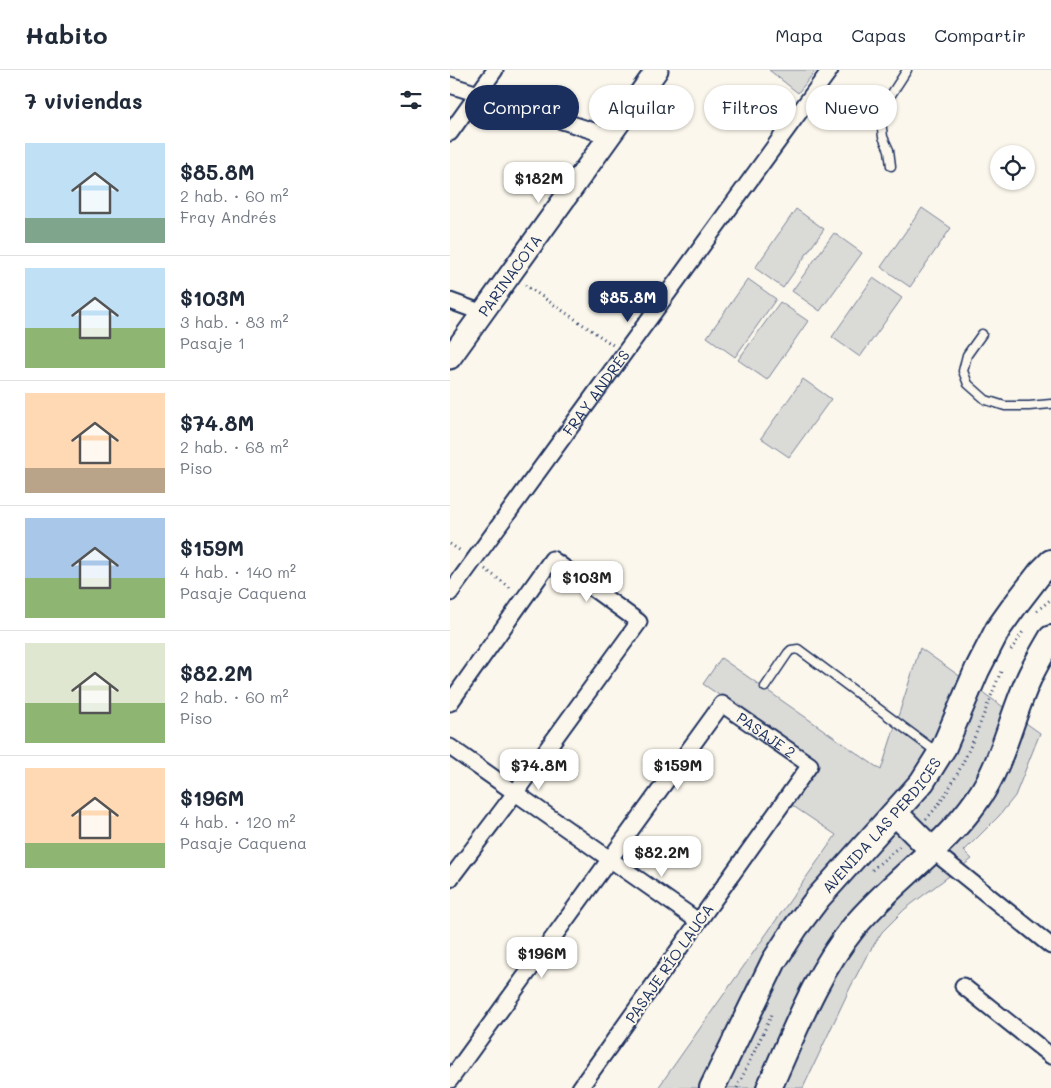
<!DOCTYPE html>
<html lang="es">
<meta charset="utf-8">
<style>
body{margin:0;font-family:Mali,sans-serif;background:#f6f6f7;color:#1f2937;height:100vh;display:flex;flex-direction:column;font-size:19px;white-space:nowrap}
*{box-sizing:border-box;margin:0}
p{font-size:16px;color:#747a83}
.icon{flex:none;width:28px;height:28px;fill:none;stroke:currentColor;stroke-width:2;stroke-linecap:round;stroke-linejoin:round}
.map{position:relative;flex:1;overflow:hidden}
.side{display:flex;flex-direction:column;background:#fff;width:450px}
.side>*{flex:none}
.hud{position:absolute;left:15px;top:15px;width:475px;height:45px;display:flex;gap:10px}
.tools{position:absolute;left:540px;top:75px;display:grid;gap:10px}
.tools a{display:grid;place-items:center;width:45px;height:45px;border-radius:50%;background:#fff;box-shadow:0 1px 4px #0004;font-size:25px}
.price{position:absolute;translate:-50% -42px;padding:0 11px;border-radius:10px;background:#fff;color:#222;font-size:16px;line-height:32px;filter:drop-shadow(0 1px 2px #0008)}
.price::after{content:'';position:absolute;left:50%;top:30px;width:15px;height:11px;margin-left:-8px;background:inherit;clip-path:polygon(0 0,100% 0,50% 100%)}
.price.current{background:#1b2f5e;color:#fff}
ul{padding:0;list-style:none}
li{display:flex;align-items:center;gap:15px;height:125px;padding:0 25px}
li+li{border-top:1px solid #e0e1e3}
li span{display:grid;place-items:center;flex:none;width:140px;height:100px;border-radius:0px;color:#555}
li>.icon{margin-inline-start:auto}
span .icon{width:60px;height:60px;fill:#fffc;stroke-width:1}
li b{font-size:21px}
h2{display:flex;justify-content:space-between;align-items:center;height:60px;padding:0 25px;font-size:21px}
.pill{padding:0 18px;border-radius:22px;background:#fff;box-shadow:0 1px 4px #0004;font-size:18px;line-height:45px}
.pill.current{background:#1b2f5e;color:#fff}
header{display:flex;align-items:center;gap:30px;box-sizing:border-box;height:70px;padding:0 25px;background:#fff;border-bottom:1px solid #e0e1e3}
header strong{font-size:24px}
nav{display:flex;gap:28px;margin-inline-start:auto;font-size:18px}
main{display:flex;flex:1;min-height:0}
.map>svg:first-child{display:block}
.green{fill:#dadad7;stroke:#7a849a}
.lines{fill:none;stroke-linecap:round;stroke-linejoin:round}
.lane-casing{stroke:#1b2f5e;stroke-width:11}
.street-casing{stroke:#1b2f5e;stroke-width:19}
.secondary-casing{stroke:#1b2f5e;stroke-width:25}
.primary-casing{stroke:#1b2f5e;stroke-width:28}
.path{stroke:#1b2f5e;stroke-width:3;stroke-dasharray:1 4;stroke-linecap:butt}
.lane{stroke:#fbf7ec;stroke-width:8}
.street{stroke:#fbf7ec;stroke-width:15}
.secondary{stroke:#fbf7ec;stroke-width:21}
.primary{stroke:#fbf7ec;stroke-width:24}
.labels{text-anchor:middle;dominant-baseline:central;stroke-width:4;stroke-linejoin:round;paint-order:stroke}
.street-label{font-size:15px;fill:#1b2f5e;stroke:#fbf7ec}
</style>
<header>
<strong>Habito</strong>
<nav><a>Mapa</a><a>Capas</a><a>Compartir</a></nav>
</header>
<main>
<section class="side">
<h2>7 viviendas<svg class="icon" aria-label="filters" viewBox="0 0 24 24"><path d="M4 7h16M4 17h16"/><circle cx="9" cy="7" r="2"/><circle cx="15" cy="17" r="2"/></svg></h2>
<ul>
<li><span style="background:linear-gradient(#bfe0f5 75%,#7fa58c 0)"><svg class="icon" aria-label="home" viewBox="0 0 24 24"><path d="M3 11l9-7 9 7M6 9v11h12V9"/></svg></span><div><b>$85.8M</b><p>2 hab. · 60 m²</p><p>Fray Andrés</p></div></li>
<li><span style="background:linear-gradient(#bfe0f5 60%,#8fb573 0)"><svg class="icon" aria-label="home" viewBox="0 0 24 24"><path d="M3 11l9-7 9 7M6 9v11h12V9"/></svg></span><div><b>$103M</b><p>3 hab. · 83 m²</p><p>Pasaje 1</p></div></li>
<li><span style="background:linear-gradient(#ffd9b3 75%,#b9a48a 0)"><svg class="icon" aria-label="home" viewBox="0 0 24 24"><path d="M3 11l9-7 9 7M6 9v11h12V9"/></svg></span><div><b>$74.8M</b><p>2 hab. · 68 m²</p><p>Piso</p></div></li>
<li><span style="background:linear-gradient(#a9c7e8 60%,#8fb573 0)"><svg class="icon" aria-label="home" viewBox="0 0 24 24"><path d="M3 11l9-7 9 7M6 9v11h12V9"/></svg></span><div><b>$159M</b><p>4 hab. · 140 m²</p><p>Pasaje Caquena</p></div></li>
<li><span style="background:linear-gradient(#dfe7d0 60%,#8fb573 0)"><svg class="icon" aria-label="home" viewBox="0 0 24 24"><path d="M3 11l9-7 9 7M6 9v11h12V9"/></svg></span><div><b>$82.2M</b><p>2 hab. · 60 m²</p><p>Piso</p></div></li>
<li><span style="background:linear-gradient(#ffd9b3 75%,#8fb573 0)"><svg class="icon" aria-label="home" viewBox="0 0 24 24"><path d="M3 11l9-7 9 7M6 9v11h12V9"/></svg></span><div><b>$196M</b><p>4 hab. · 120 m²</p><p>Pasaje Caquena</p></div></li>
</ul>
</section>
<div class="map">
<svg width="601" height="1018" viewBox="0 0 601 1018">
<rect width="100%" height="100%" fill="#fbf7ec"/>
<filter id="ink" filterUnits="userSpaceOnUse"><feTurbulence type="fractalNoise" baseFrequency=".02" numOctaves="2"/><feDisplacementMap in="SourceGraphic" scale="10" xChannelSelector="R" yChannelSelector="G"/><feConvolveMatrix kernelMatrix="1 2 1 2 8 2 1 2 1" color-interpolation-filters="sRGB"/></filter>
<g filter="url(#ink)">
<g class="green">
<path d="M319,0h47l-18,23z"/>
<path d="M472,138l29,20 -41,59 -29,-20z"/>
<path d="M346,139l28,20 -41,59 -28,-20z"/>
<path d="M384,163l28,20 -42,58 -28,-20z"/>
<path d="M423,208l29,20 -42,59 -28,-20z"/>
<path d="M298,209l28,20 -41,58 -28,-20z"/>
<path d="M330,232l28,19 -41,59 -29,-20z"/>
<path d="M353,309l28,20 -42,58 -28,-19z"/>
<path d="M470,578l120,85 -25,63 -16,20 -35,35 8,8 -67,50 -23,23 -16,25 -16,31 -47,100h-145l178,-253 -46,-31 28,-41 -115,-79 18,-26 160,112z"/>
</g>
<g class="lines">
<g class="lane-casing">
<g id="lane">
<path d="M441,96l-2,-16 -6,-13 -2,-16 6,-20 20,-31"/>
<path d="M532,264l-15,21 -4,16 5,13 18,16 19,6h24l22,-2"/>
<path d="M315,617l23,-34 3,-3 7,-1 140,104"/>
</g>
</g>
<g class="street-casing">
<g id="street">
<path d="M0,15l159,51"/>
<path d="M0,63l45,-63"/>
<path d="M0,231l33,12"/>
<path id="s1" d="M0,523l380,-523"/>
<path d="M0,633l102,-144 87,63 -124,171 -65,86"/>
<path d="M0,677l248,174"/>
<path d="M483,781l118,95"/>
<path d="M513,916l88,70"/>
<path id="s2" d="M0,1010l272,-376 88,61 -230,323"/>
</g>
</g>
<g class="secondary-casing">
<g id="secondary">
<path id="s3" d="M0,288l207,-288"/>
</g>
</g>
<g class="primary-casing">
<g id="primary">
<path d="M445,743l38,38"/>
<path id="s4" d="M262,1018l62,-127 22,-34 22,-29 104,-116 22,-35 33,-77 21,-41 15,-21 27,-35 11,-11"/>
<path d="M319,1018c25,-55 46,-113 85,-161 38,-46 89,-78 123,-127 27,-38 34,-85 54,-126 6,-12 13,-24 20,-36"/>
</g>
</g>
<g class="path">
<path d="M75,215l88,60"/>
<path d="M0,474l12,8"/>
<path d="M35,499l27,20"/>
<path d="M587,541l14,-12"/>
<path d="M561,580l13,-20"/>
<path d="M476,749c34,-34 57,-105 76,-150"/>
<path d="M422,800l29,-25"/>
<path d="M287,1018l36,-76"/>
</g>
<use href="#lane" class="lane"/>
<use href="#street" class="street"/>
<use href="#secondary" class="secondary"/>
<use href="#primary" class="primary"/>
</g>
</g>
<g class="labels">
<g class="street-label">
<text stroke="none"><textPath href="#s3" startOffset="102">PARINACOTA</textPath></text>
<text stroke="none"><textPath href="#s1" startOffset="248">FRAY ANDRÉS</textPath></text>
<text stroke="none"><textPath href="#s2" startOffset="518">PASAJE 2</textPath></text>
<text stroke="none"><textPath href="#s4" startOffset="315">AVENIDA LAS PERDICES</textPath></text>
<text transform="translate(219 893) rotate(-55)">PASAJE RÍO LAUCA</text>
</g>
</g>
</svg>
<div class="tools">
<a><svg class="icon" aria-label="locate" viewBox="0 0 24 24"><circle cx="12" cy="12" r="6"/><path d="M12 2v4M12 18v4M2 12h4M18 12h4"/></svg></a>
</div>
<b class="price" style="left:89px;top:134px">$182M</b>
<b class="price current" style="left:178px;top:253px">$85.8M</b>
<b class="price" style="left:137px;top:533px">$103M</b>
<b class="price" style="left:89px;top:721px">$74.8M</b>
<b class="price" style="left:228px;top:721px">$159M</b>
<b class="price" style="left:212px;top:808px">$82.2M</b>
<b class="price" style="left:92px;top:909px">$196M</b>
<div class="hud">
<a class="pill current">Comprar</a>
<a class="pill">Alquilar</a>
<a class="pill">Filtros</a>
<a class="pill">Nuevo</a>
</div>
</div>
</main>
